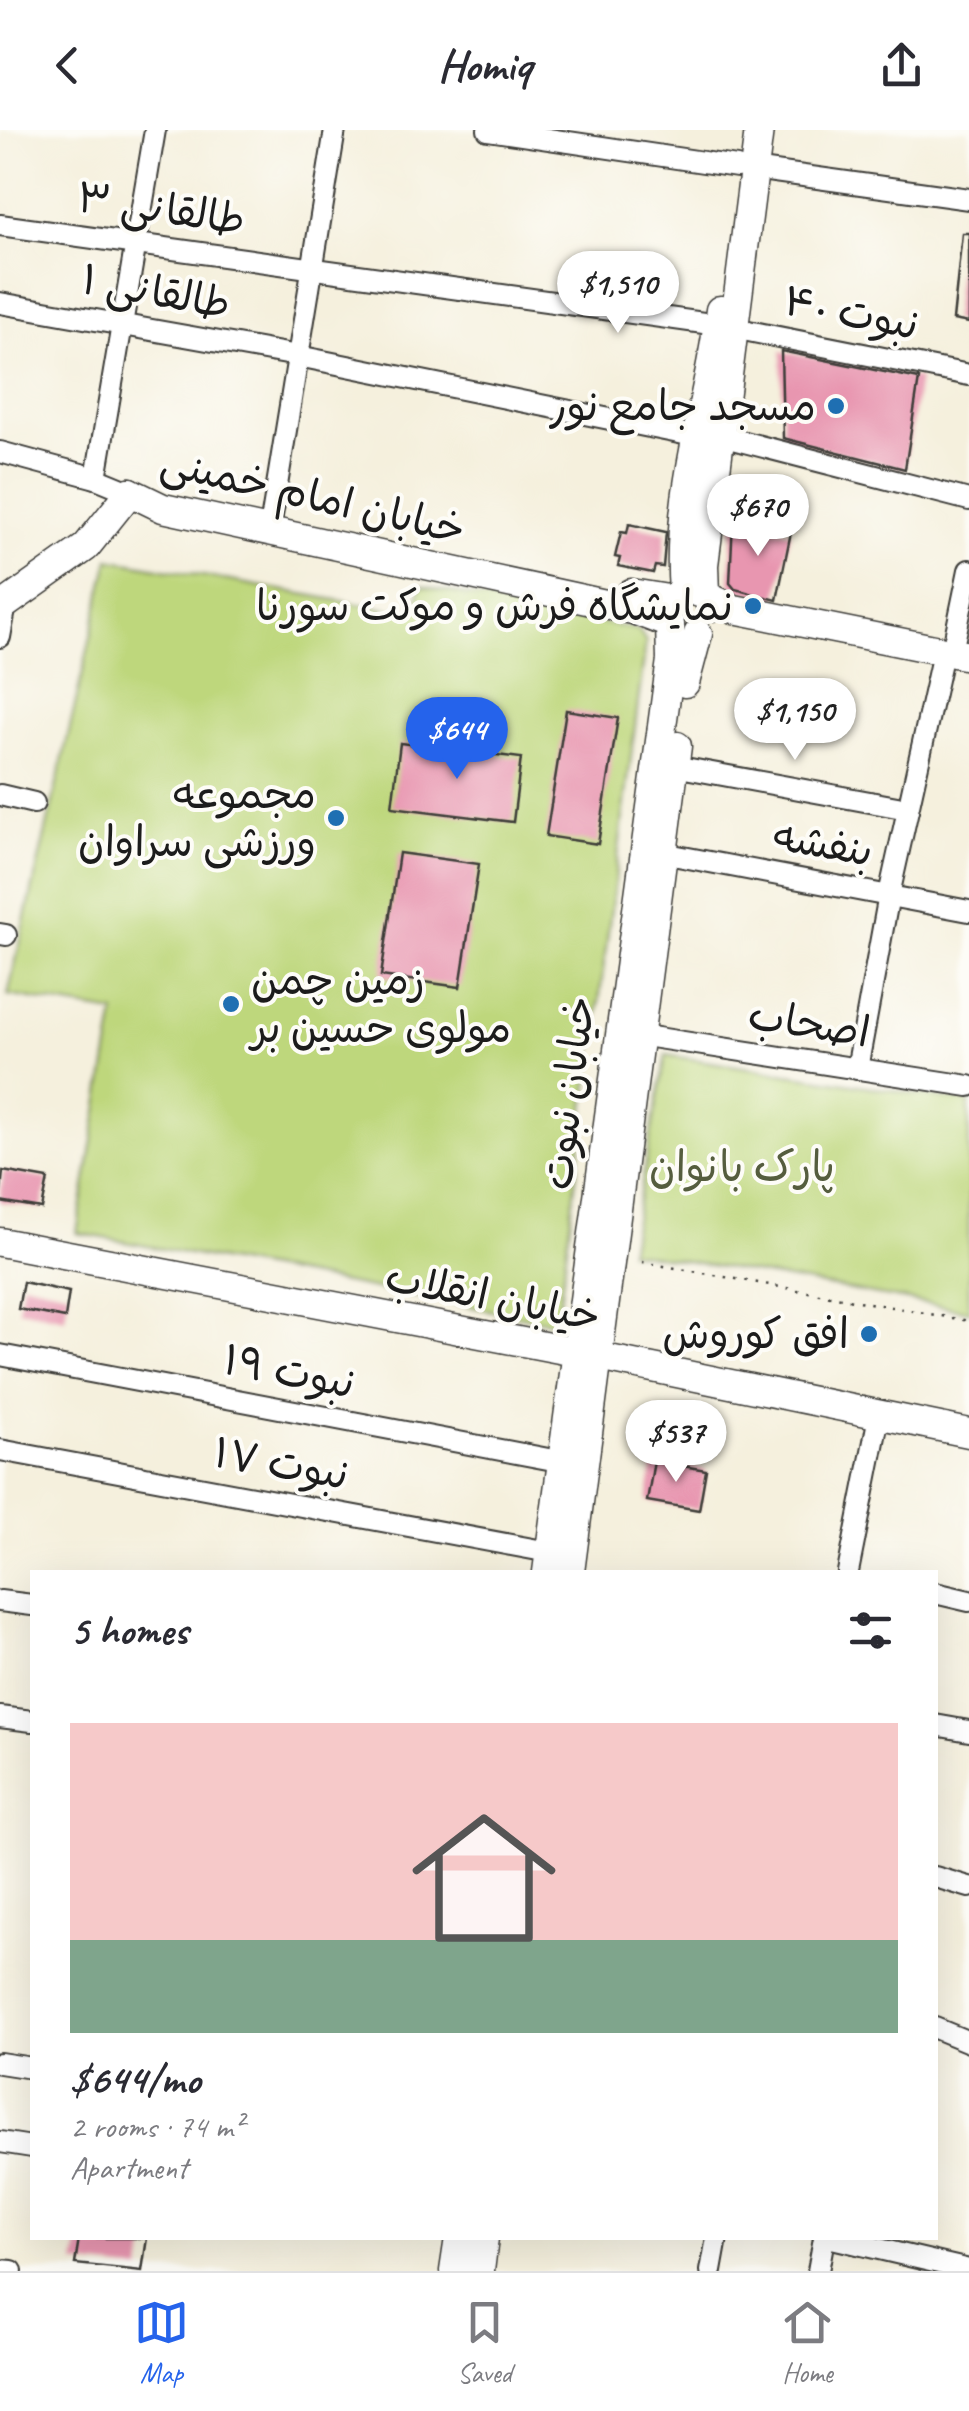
<!DOCTYPE html>
<meta charset="utf-8">
<style>
body{margin:0;font-family:Caveat,"Playpen Sans Arabic",sans-serif;background:#f7f7f7;color:#2b2b33;height:100vh;display:flex;flex-direction:column;font-size:38px;white-space:nowrap}
*{box-sizing:border-box;margin:0}
p{font-size:32px;color:#7c7c81}
.icon{flex:none;width:55px;height:55px;fill:none;stroke:currentColor;stroke-width:2;stroke-linecap:round;stroke-linejoin:round}
.map{position:relative;flex:1;overflow:hidden}
.sheet{position:absolute;left:30px;top:1440px;width:908px;height:670px;display:flex;flex-direction:column;background:#fff;border-radius:0px;box-shadow:0 10px 40px #0002}
.sheet>*{flex:none}
.price{position:absolute;translate:-50% -85px;padding:0 22px;border-radius:35px;background:#fff;color:#222;font-size:32px;line-height:65px;filter:drop-shadow(0 2px 5px #0008)}
.price::after{content:'';position:absolute;left:50%;top:60px;width:30px;height:22px;margin-left:-15px;background:inherit;clip-path:polygon(0 0,100% 0,50% 100%)}
.price.selected{background:#2563eb;color:#fff}
ul{padding:0;list-style:none}
li{display:grid;align-content:center;gap:20px;height:530px;padding:0 40px}
li+li{border-top:2px solid #e1e1e2}
li span{display:grid;place-items:center;height:310px;border-radius:0px;color:#555}
li>.icon{margin-inline-start:auto}
span .icon{width:180px;height:180px;fill:#fffc;stroke-width:1}
li b{font-size:42px}
h2{display:flex;justify-content:space-between;align-items:center;height:120px;padding:0 40px;font-size:42px}
header{display:flex;justify-content:space-between;align-items:center;height:130px;padding:0 40px;background:#fff;font-size:45px;font-weight:700}
.menu{display:flex;justify-content:space-around;align-items:center;height:140px;border-top:2px solid #e1e1e2;background:#fff;font-size:28px;color:#7c7c81}
.menu a{display:grid;justify-items:center;gap:5px}
.menu .selected{color:#2563eb}
.map>svg:first-child{display:block}
.green{fill:#bed77c;stroke:#6d7a4c;stroke-width:2.5}
.building{fill:#e896b0}
.lines{fill:none;stroke-linecap:round;stroke-linejoin:round}
.street-casing{stroke:#3d3c39;stroke-width:24}
.secondary-casing{stroke:#3d3c39;stroke-width:31}
.path{stroke:#3d3c39;stroke-width:2.5;stroke-dasharray:2.5 8;stroke-linecap:butt}
.street{stroke:#fff;stroke-width:20}
.secondary{stroke:#fff;stroke-width:28}
.poi-dot{fill:#1f6fb2;stroke:#fdfcf7;stroke-width:4}
.labels{text-anchor:middle;dominant-baseline:central;stroke-width:8;stroke-linejoin:round;paint-order:stroke}
.street-label{font-size:42px;fill:#1c1c1c;stroke:#fdfcf7}
.poi-label{font-size:42px;fill:#1c1c1c;stroke:#fdfcf7;text-anchor:end}
.park-label{font-size:42px;fill:#555d3e;stroke:#fdfcf7}
</style>
<header><svg class="icon" aria-label="back" viewBox="0 0 24 24"><path d="M15 5l-7 7 7 7"/></svg>Homiq<svg class="icon" aria-label="share" viewBox="0 0 24 24"><path d="M12 15V3M7 8l5-5 5 5M5 13v7h14v-7"/></svg></header>
<div class="map">
<svg width="969" height="2141" viewBox="0 0 969 2141">
<rect width="100%" height="100%" fill="#fdfcf7"/>
<filter id="ink" filterUnits="userSpaceOnUse"><feTurbulence type="fractalNoise" baseFrequency=".01" numOctaves="2"/><feDisplacementMap in="SourceGraphic" scale="20" xChannelSelector="R" yChannelSelector="G"/><feConvolveMatrix kernelMatrix="1 2 1 2 8 2 1 2 1" color-interpolation-filters="sRGB"/></filter>
<filter id="wash" filterUnits="userSpaceOnUse"><feTurbulence type="fractalNoise" baseFrequency=".0048" numOctaves="4" result="noise"/><feDisplacementMap in="SourceGraphic" scale="40" xChannelSelector="R" yChannelSelector="G"/><feGaussianBlur stdDeviation="2.25" result="paint"/><feColorMatrix in="noise" values="0 0 0 0 0 0 0 0 0 0 0 0 0 0 0 0 0 1.4 0 .05"/><feComposite in="paint" operator="in"/></filter>
<g filter="url(#wash)">
<rect width="100%" height="100%" fill="#f5f0dd"/>
<g class="green">
<path d="M109,429l304,55 8,-28 218,44 7,12 -89,681 -480,-90 38,-220 -107,-18z"/>
<path d="M666,925l303,47v209l-340,-60z"/>
</g>
<g id="blocks">
<g class="building">
<path d="M962,103h7v90l-16,-3z"/>
<path d="M781,221l138,28 -14,90 -122,-31z"/>
<path d="M733,390l58,12 -14,68 -42,-11 -5,-6z"/>
<path d="M629,394l37,8 -3,35 -8,-1 -2,7 -35,-7 2,-8 -5,-1 6,-25 6,1z"/>
<path d="M566,580l52,8 -20,126 -52,-8z"/>
<path d="M400,613l121,15 -8,64 -121,-15z"/>
<path d="M399,723l80,11 -19,123 -79,-11z"/>
<path d="M3,1041l45,8 -6,30 -42,-7z"/>
<path d="M23,1152l46,10 -4,26 -47,-9z"/>
<path d="M654,1331l52,9 -7,40 -52,-9z"/>
<path d="M79,2108h68l-5,33 -67,-7z"/>
</g>
</g>
</g>
<g filter="url(#ink)">
<use href="#blocks" fill-opacity="0" stroke="#3d3c39" stroke-width="2.5"/>
<g class="lines">
<g class="street-casing">
<g id="street">
<path d="M488,0l249,37"/>
<path d="M753,39l216,30"/>
<path d="M0,95l718,100 251,50"/>
<path d="M0,173l298,53 396,80"/>
<path d="M721,306l248,64"/>
<path d="M0,322l96,26 34,14"/>
<path d="M96,348l59,-348"/>
<path d="M272,386l63,-386"/>
<path d="M0,507l6,-33"/>
<path d="M952,522l17,-82"/>
<path d="M674,636l234,43"/>
<path d="M0,665l34,8"/>
<path d="M662,723l307,58"/>
<path d="M0,804l6,1"/>
<path d="M638,905l331,51"/>
<path d="M857,939l32,-174 51,-229"/>
<path d="M0,1225l564,107"/>
<path d="M0,1320l549,102"/>
<path d="M848,1442l31,-156"/>
<path d="M935,1463l34,8"/>
<path d="M0,1471l32,4"/>
<path d="M0,1587l32,4"/>
<path d="M935,1595l34,6"/>
<path d="M935,1747l34,10"/>
<path d="M935,1898l34,14"/>
<path d="M0,1933l32,5"/>
<path d="M0,2012l32,5"/>
<path d="M832,2108l137,32"/>
<path d="M0,2140l12,1"/>
<path d="M711,2141l6,-33"/>
<path d="M818,2141l6,-33"/>
</g>
</g>
<g class="secondary-casing">
<g id="secondary">
<path d="M759,0l-55,435 1,30 29,14 235,47"/>
<path d="M130,362l33,16 470,102 37,14 1,36 -124,912"/>
<path d="M683,461c-8,-96 25,-187 37,-281"/>
<path d="M631,463l37,6 23,-9 14,5 7,12"/>
<path d="M0,478l86,-61 44,-55"/>
<path d="M685,553l13,-49"/>
<path d="M0,1112l575,110 394,81"/>
<path d="M570,1442l107,-826"/>
<path d="M454,2141l5,-33"/>
<path d="M480,2141l4,-33"/>
</g>
</g>
<path class="path" d="M642,1132l327,59"/>
<use href="#street" class="street"/>
<use href="#secondary" class="secondary"/>
</g>
</g>
<g class="poi-dot">
<circle cx="836" cy="276" r="10"/>
<circle cx="753" cy="476" r="10"/>
<circle cx="336" cy="688" r="10"/>
<circle cx="231" cy="874" r="10"/>
<circle cx="869" cy="1204" r="10"/>
</g>
<g class="labels">
<g class="street-label">
<text transform="translate(161 79) rotate(8)">طالقانی ۳</text>
<text transform="translate(156 162) rotate(10)">طالقانی ۱</text>
<text transform="translate(851 183) rotate(11)">نبوت ۴۰</text>
<text transform="translate(313 366) rotate(13)">خیابان امام خمینی</text>
<text transform="translate(823 714) rotate(10)">بنفشه</text>
<text transform="translate(809 894) rotate(9)">اصحاب</text>
<text transform="translate(569 963) rotate(-83)">خیابان نبوت</text>
<text transform="translate(493 1167) rotate(11)">خیابان انقلاب</text>
<text transform="translate(289 1242) rotate(11)">نبوت ۱۹</text>
<text transform="translate(281 1334) rotate(10)">نبوت ۱۷</text>
</g>
<g class="poi-label">
<text x="816" y="276">مسجد جامع نور</text>
<text x="733" y="476">نمایشگاه فرش و موکت سورنا</text>
<text x="316" y="664">مجموعه<tspan x="316" dy="48">ورزشی سراوان</tspan></text>
<text x="251" y="850" text-anchor="start">زمین چمن<tspan x="251" dy="48">مولوی حسین بر</tspan></text>
<text x="849" y="1204">افق کوروش</text>
</g>
<g class="park-label">
<text x="742" y="1037">پارک بانوان</text>
</g>
</g>
</svg>
<b class="price" style="left:618px;top:206px">$1,510</b>
<b class="price" style="left:758px;top:429px">$670</b>
<b class="price" style="left:795px;top:633px">$1,150</b>
<b class="price selected" style="left:457px;top:652px">$644</b>
<b class="price" style="left:676px;top:1355px">$537</b>
<section class="sheet">
<h2>5 homes<svg class="icon" aria-label="filters" viewBox="0 0 24 24"><path d="M4 7h16M4 17h16"/><circle cx="9" cy="7" r="2"/><circle cx="15" cy="17" r="2"/></svg></h2>
<ul>
<li><span style="background:linear-gradient(#f6c9c9 70%,#7fa58c 0)"><svg class="icon" aria-label="home" viewBox="0 0 24 24"><path d="M3 11l9-7 9 7M6 9v11h12V9"/></svg></span><div><b>$644/mo</b><p>2 rooms · 74 m²</p><p>Apartment</p></div></li>
</ul>
</section>
</div>
<nav class="menu">
<a class="selected"><svg class="icon" aria-label="map" viewBox="0 0 24 24"><path d="M3 6l6-2 6 2 6-2v14l-6 2-6-2-6 2zM9 4v14M15 6v14"/></svg>Map</a>
<a><svg class="icon" aria-label="saved" viewBox="0 0 24 24"><path d="M7 4h10v16l-5-4-5 4z"/></svg>Saved</a>
<a><svg class="icon" aria-label="home" viewBox="0 0 24 24"><path d="M3 11l9-7 9 7M6 9v11h12V9"/></svg>Home</a>
</nav>
